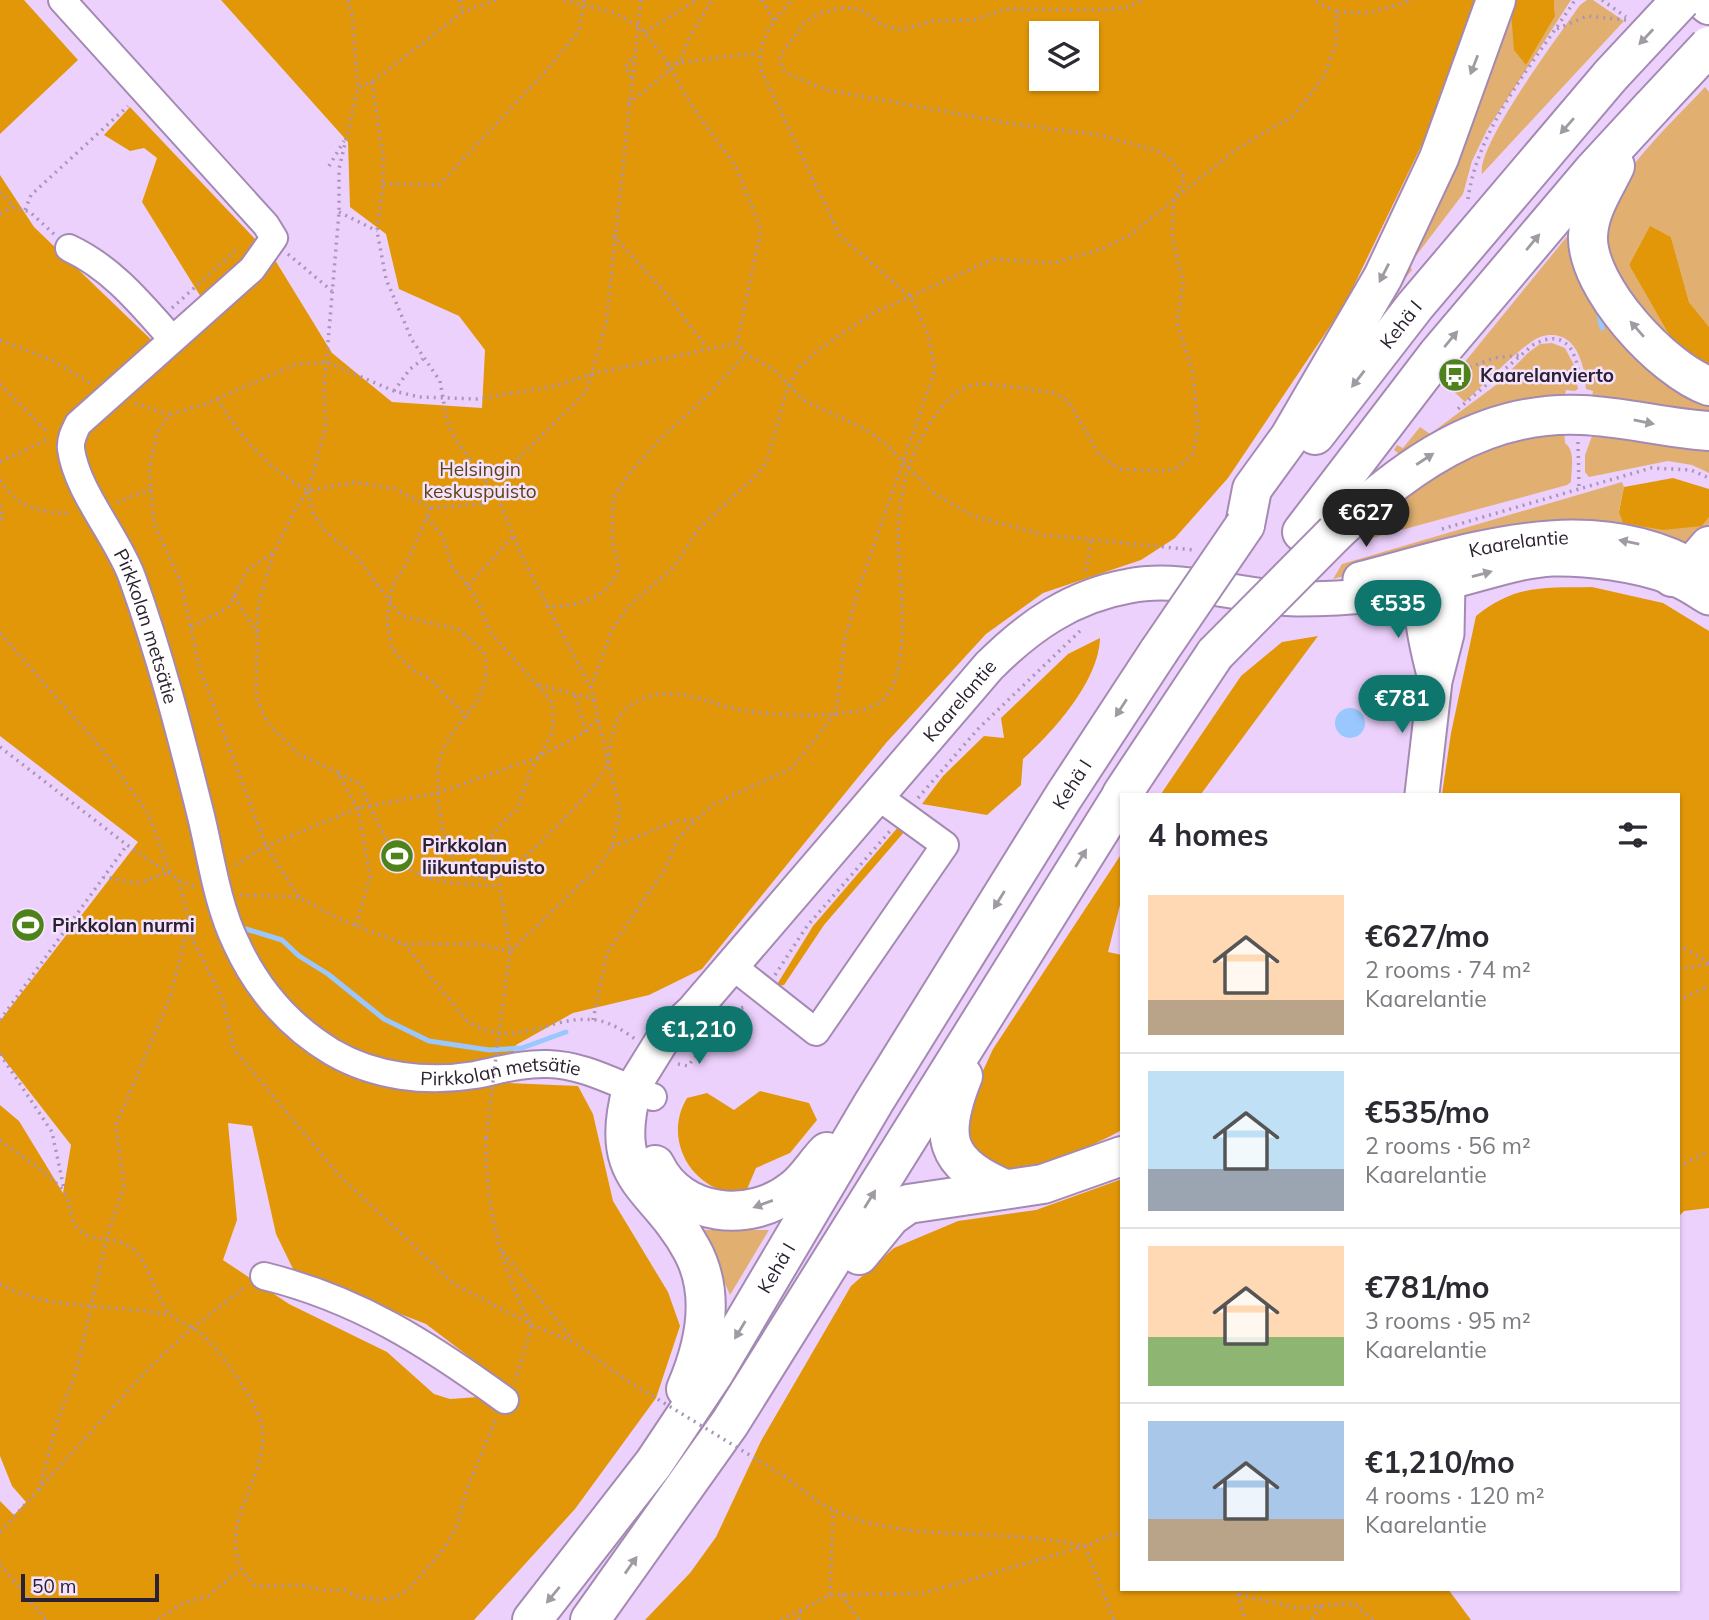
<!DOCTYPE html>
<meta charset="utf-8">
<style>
body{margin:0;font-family:Mulish,sans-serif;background:#f2f2f3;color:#2b2b33;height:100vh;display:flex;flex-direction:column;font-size:26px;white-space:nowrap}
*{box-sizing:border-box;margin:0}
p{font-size:23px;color:#7c7c81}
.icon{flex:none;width:38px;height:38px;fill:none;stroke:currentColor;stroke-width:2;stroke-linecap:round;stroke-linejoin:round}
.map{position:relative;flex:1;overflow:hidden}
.drawer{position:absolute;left:1120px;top:793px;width:560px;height:798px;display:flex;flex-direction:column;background:#fff;border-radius:0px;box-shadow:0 2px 5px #0004}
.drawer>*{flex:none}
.tools{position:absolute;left:1029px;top:21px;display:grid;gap:14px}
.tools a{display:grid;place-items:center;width:70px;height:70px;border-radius:0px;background:#fff;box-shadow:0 2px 5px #0004;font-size:35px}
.scale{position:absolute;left:21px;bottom:18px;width:138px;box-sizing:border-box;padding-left:7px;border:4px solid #2b2131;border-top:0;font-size:19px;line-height:24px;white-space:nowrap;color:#2b2131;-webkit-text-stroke:5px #f4e3fe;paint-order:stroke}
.price{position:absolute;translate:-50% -60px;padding:0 16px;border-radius:24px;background:#0f766e;color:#fff;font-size:23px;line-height:46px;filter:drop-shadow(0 2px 4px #0008)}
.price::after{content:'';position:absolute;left:50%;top:42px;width:21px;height:16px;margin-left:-10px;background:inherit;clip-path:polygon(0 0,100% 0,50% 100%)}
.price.active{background:#222;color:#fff}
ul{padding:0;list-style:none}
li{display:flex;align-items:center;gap:21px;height:175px;padding:0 28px}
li+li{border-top:2px solid #e1e1e2}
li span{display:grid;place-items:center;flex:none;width:196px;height:140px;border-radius:0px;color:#555}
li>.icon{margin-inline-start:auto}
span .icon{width:84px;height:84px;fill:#fffc;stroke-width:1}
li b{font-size:30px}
h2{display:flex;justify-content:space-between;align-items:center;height:84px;padding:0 28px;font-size:30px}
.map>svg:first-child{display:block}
.green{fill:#e1b070}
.forest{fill:#e29708;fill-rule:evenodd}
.water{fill:#99c7fe}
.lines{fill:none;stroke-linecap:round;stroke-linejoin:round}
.stream{stroke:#99c7fe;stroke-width:5}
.minor-casing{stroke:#a48ab3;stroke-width:30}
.major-casing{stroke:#a48ab3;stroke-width:37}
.highway-casing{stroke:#a48ab3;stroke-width:42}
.path{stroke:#aa94b7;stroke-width:3.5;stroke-dasharray:2 5;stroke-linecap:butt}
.minor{stroke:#fff;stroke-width:26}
.major{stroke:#fff;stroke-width:33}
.highway{stroke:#fff;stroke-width:38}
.highway-bridge-casing{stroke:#a48ab3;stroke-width:42;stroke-linecap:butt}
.path-bridge{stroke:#aa94b7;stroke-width:3.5;stroke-dasharray:2 5;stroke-linecap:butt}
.highway-bridge{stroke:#fff;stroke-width:38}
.oneway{fill:#a09ba2}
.labels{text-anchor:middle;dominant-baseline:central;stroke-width:5;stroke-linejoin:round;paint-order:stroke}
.street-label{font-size:19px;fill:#2b2131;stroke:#f4e3fe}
.poi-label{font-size:19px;font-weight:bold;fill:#2b2131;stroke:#f4e3fe;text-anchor:start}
.park-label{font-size:19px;fill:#5f4112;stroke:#f4e3fe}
</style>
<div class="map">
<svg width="1709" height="1620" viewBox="0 0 1709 1620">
<rect width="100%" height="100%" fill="#edd1fd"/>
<g class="green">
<path d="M1510,0l2,18 43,-2 -1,-16h17l-84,130 -15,31 -9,33 -54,71 3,5 -29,35z"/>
<path d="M1587,0h6l31,21 -142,153c-6,-28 78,-140 98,-169z"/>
<path d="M1705,87l4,5v235l-20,-25 -18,-65 -21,-10 -21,38 39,68 23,32h18v10c-31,-15 -50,-37 -72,-63 -16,-18 -33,-38 -37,-64 -10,-52 72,-125 105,-161z"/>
<path d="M1582,218l-5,14 132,161v26l-118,-16 2,-12 -7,-2c-1,-25 -11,-63 -46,-52 -16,6 -60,51 -75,65l-15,-14 8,-3 8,-9 -2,-13z"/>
<path d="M1552,343l13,5 9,17 4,24 -3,2 -9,-1 -3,12 -157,57 -12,-9 3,-5 6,3 17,-21 10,7 66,-49 32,-32 12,-9z"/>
<path d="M1595,428l114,17v28l-17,-8 -24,-4 -79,16 -4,-5v-17z"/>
<path d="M1564,429l1,14c11,8 6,27 6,39l-4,3 -199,54 -9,-7 38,-37 95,-53z"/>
<path d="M1622,482l2,5 -5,24 83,15 7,-9v7l-20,22 -170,-17 -186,50 9,-15z"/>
<path d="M702,1230h67l-39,65z"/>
</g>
<g class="forest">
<path d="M0,0h24l54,60 -78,74z"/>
<path d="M221,0h1254l-23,82 -107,222 -117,174 -53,60 -34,22 -98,33 -57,41 -100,109 -184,226 -53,26 -76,18 -57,32 -9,38 71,3 15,28 20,87 55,91 12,34 -24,72 -81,111 -101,111h-474v-119l14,14 12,-13 -14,-16 -12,-30v-351l19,16 44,72 8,-48 -71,-91v-33l138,-179 -138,-106v-561l34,52 132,127 48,-36 -72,-116 15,-44 -13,-10 -14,3 -26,-16 26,-28 145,153 57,93 60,49 90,6 3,-58 -26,-34 -60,-27 -13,-55 -36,-27 -2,-65zM1041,33h46v46h-46zM228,1123l24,3 24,108 19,39 131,51 79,60 -13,12 -42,3 -16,-5 -47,-42 -98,-48 -66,-44 14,-40z"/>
<path d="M1510,0h44l1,16 -29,49 -12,-15z"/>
<path d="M1650,226l21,11 18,65 20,25v38h-18l-23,-32 -39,-68z"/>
<path d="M1673,478l36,11v28l-7,9 -39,4 -40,-7 -4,-11 5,-25z"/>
<path d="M1592,587l71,16 46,28v577l-25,3 -6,6v-423h-236l9,-61 25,-117c40,-32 67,-28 116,-29z"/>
<path d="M1318,636l-117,158h-40l80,-118 41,-34z"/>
<path d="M1100,638c-1,43 -47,94 -77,121l-2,26 -34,30 -65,-11 21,-28 41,-40 20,2 -3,-20 67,-64z"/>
<path d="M899,826l6,5 -81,94 -40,60 -8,1 37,-60z"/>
<path d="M1122,853v44l-14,55 14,3v175c-43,23 -86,41 -134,41l-15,-22 -8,-39 28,-61z"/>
<path d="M760,1091l49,12 8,17 -27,33 -34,15 -11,26c-51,1 -84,-53 -58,-96l20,-5 27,17z"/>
<path d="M1122,1179v410h326l23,31h-826l45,-47 26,-36 45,-96 90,-155 43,-38 64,-27 78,-11z"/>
</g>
<circle class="water" cx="1350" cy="723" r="15"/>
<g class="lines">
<g class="stream">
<path d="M1598,310l4,18"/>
<path d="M246,929l36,11 17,16 29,18 56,45 45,22 60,9 33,-2 44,-16"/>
</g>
<g class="minor-casing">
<g id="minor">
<path id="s1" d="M62,0l204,225 8,13 -22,31 -174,155c-4,8 -8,16 -7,25 6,43 46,87 61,128 28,78 49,159 69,239 10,41 16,88 35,127 21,46 53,83 96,109 43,25 95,31 143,23 25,-5 48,-12 73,-11 38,1 70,21 105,33"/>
<path d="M69,248c43,20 72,56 103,91"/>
<path d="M731,965l85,67 129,-187 -69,-50"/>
<path d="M264,1276c94,23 164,68 241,124"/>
</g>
</g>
<g class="major-casing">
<g id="major">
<path d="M1427,569c-11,35 -2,71 7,106"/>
<path id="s2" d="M1360,579c112,-29 232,-73 340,-9"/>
<path d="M1422,794l13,-113 12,-47 1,-51 -12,-15"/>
<path id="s3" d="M632,1089l31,-50 30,-28 296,-345c40,-40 83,-70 140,-80 55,-11 113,12 168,13 51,0 103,-5 152,-17 34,-8 68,-21 103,-23 34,-1 88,6 120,19 13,4 25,13 37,20"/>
</g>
</g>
<g class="highway-casing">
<g id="highway">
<path d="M1703,0l6,5"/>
<path d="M1615,166c-11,23 -26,44 -27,70 -2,51 75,134 121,150"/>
<path id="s4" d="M1315,435l100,-129 196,-231"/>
<path d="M1245,525l7,-36 37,-51 94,-161 56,-119 57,-158"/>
<path d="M1302,532l136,-178 154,-182 60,-65"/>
<path d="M1335,533c68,-65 148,-123 247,-118 43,2 84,13 127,16"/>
<path d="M1672,577l20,-11 17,-20"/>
<path d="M1122,794l93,-140"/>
<path d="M963,1076c-24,60 -20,87 42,113"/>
<path d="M632,1089c-25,93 24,94 60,161 24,44 13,95 -6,139"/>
<path d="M655,1165c25,52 96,59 139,24 13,-10 22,-26 33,-37"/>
<path d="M859,1255l32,-39 17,-12 135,-20 79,-28"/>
<path id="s5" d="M532,1620l122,-157 60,-90 160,-271 190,-306 95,-145"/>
<path d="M590,1620l140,-197 392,-628"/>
</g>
</g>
<g class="path">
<path d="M348,0l4,14 6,74"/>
<path d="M460,0l2,12"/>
<path d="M496,0l-33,12 -91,70 -14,6 -19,81v43l-15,178 2,36 -18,65 5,22 13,19 31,25 44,59 59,14 24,22c10,47 -21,59 -39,94 -14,26 -6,84 7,111 8,16 29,25 45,20 18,-5 97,-87 106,-104 12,-24 3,-52 29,-69 38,-24 76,1 115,7 29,5 119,10 138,-13 32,-40 9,-133 14,-181 3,-39 14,-68 35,-100 10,-15 27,-33 47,-33 20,0 50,6 71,8l16,9 31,53 21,15 44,2 13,-3 15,-13 6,-24 -5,-58 -16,-50 6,-40 -11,-48 2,-35 11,-22 -13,-17 -14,-10 -59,-16 -78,-10 -194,-35 -39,-16 -6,-5 -2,-13 25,-34 16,-9 22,-5 17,1 24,17 18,4 30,-9 42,-1 32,-11 98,1 24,-3 14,-7"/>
<path d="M564,0l48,12 28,15 21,26 31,53 44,61 25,62 -24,114"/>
<path d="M762,0l12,21"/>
<path d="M1602,0l24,17"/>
<path d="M1337,12l31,1 45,-13"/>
<path d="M1557,29l30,-13 39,4"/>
<path d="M645,32l52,-32"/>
<path d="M668,64l90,-11"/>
<path d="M632,78l-7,-11 9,-12"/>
<path d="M372,82l11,75v27l-6,47 9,48 26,61 28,41 7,40 8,18 42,57 28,67 66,125 29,123 -8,36 -14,20 -88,85"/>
<path d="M628,104l52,-42 10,-26 22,-36"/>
<path d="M329,166l15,-25"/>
<path d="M383,184l56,1 106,-113 34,-41 5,-31"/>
<path d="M0,192l14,15"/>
<path d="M1468,199c10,-73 67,-137 107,-199"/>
<path d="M25,210l6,-15 97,-89"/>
<path d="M339,212l38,19"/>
<path d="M0,214l14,-7 16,5 25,23"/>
<path d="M613,235l54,60 40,53"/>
<path d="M288,254l44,37"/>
<path d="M172,308l64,-58"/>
<path d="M0,340l52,20 38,23"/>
<path d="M1463,370l31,-12 28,-3"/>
<path d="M0,384l49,50"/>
<path d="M394,391l16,-22 13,-10"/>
<path d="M218,399c20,37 53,71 90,92"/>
<path d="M135,403l34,12"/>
<path d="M1458,409l75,-64c35,-20 47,12 46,42"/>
<path d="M1578,442l1,46"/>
<path d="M0,462l48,-23"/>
<path d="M0,480c20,30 39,31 72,34"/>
<path d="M117,502l34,-13"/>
<path d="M0,505l3,11 -3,6"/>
<path d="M431,508l-25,56 -14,22 -5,36 5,27 22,22 15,7 38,39"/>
<path d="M427,517l15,18 10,31 22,28 17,39 62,70v29l-24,42 -12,36 -15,12 -10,14 18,116 -7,48"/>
<path d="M1442,529l209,-61 40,2 18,8"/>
<path d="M1086,571l5,-32"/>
<path d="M468,585l45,-48"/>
<path d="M234,596l23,37"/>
<path d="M546,606c29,2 66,-8 73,-40l-7,-26 1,-41 15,-24 31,-35 49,-45 38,-41"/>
<path d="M191,627l37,-19 20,-39 25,-16"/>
<path d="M0,633l101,115 47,65 22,59 -32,11 -34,-6"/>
<path d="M539,685l56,14"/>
<path d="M591,688l21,-59 18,-24 45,-39 23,-37 60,-55 9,-14 21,-73 12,-20 18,-17 53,-36 122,-55 60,4 46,-13 30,-14 106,-86 59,-35 30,-38 12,-34 1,-31 -25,-12"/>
<path d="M575,696l11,36"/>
<path d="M0,747l127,98 52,35 15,63 28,54 12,52 103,124 117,111 78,41 42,17 54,39"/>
<path d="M338,773l23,11c8,22 31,76 52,87 24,14 57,13 84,15"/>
<path d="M918,798l60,-69 102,-98"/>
<path d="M612,847l64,-26 21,-2 17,-15 78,-36 44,-56 9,-74 13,-47 77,-221 -7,-36 -17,-37 -71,-61 -78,-164c-7,-31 10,-49 30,-72"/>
<path d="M235,865l31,-19 92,-38 80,-15 100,-36 48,-25 12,-14"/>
<path d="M179,880l16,7"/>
<path d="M240,895l59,2 42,23 63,24h75l31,8"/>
<path d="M299,897l-33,-51 -67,-180 -18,-84 -27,-58 -5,-55 8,-36 12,-18 36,-11 91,-40 31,-2 67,29 25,6 57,2 80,-13 35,-12 146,-31 9,11 30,17 27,29 62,29 21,15 46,48 41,24 72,19 149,15"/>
<path d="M356,925l14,-48 -12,-69 -21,-36 -39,-18 -31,-32 -11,-25 2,-92 16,-53 21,-42 13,-19 47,-9 40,7 36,19 50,-4 28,-18 10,-29 67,-65 20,-68 35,-324"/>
<path d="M404,944l62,76c49,33 81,-6 130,0 14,2 28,11 39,19"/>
<path d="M1678,944l31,19"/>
<path d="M1678,969l31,-5"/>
<path d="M775,975l32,-49 83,-95"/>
<path d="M1678,1001l31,-15"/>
<path d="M0,1020l127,-175"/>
<path d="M593,1020l14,-67 57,-82 15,-34 17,-16"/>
<path d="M0,1054l52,78 12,57"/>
<path d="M678,1064l10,2 41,-54 18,-6"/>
<path d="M486,1138c-1,63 14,132 46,187l-17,56"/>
<path d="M0,1140c20,16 45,30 62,49 11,12 5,32 19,43 16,11 39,3 54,19 15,15 19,42 33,60 7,10 20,13 30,20 17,12 59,71 63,91 14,56 -60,113 -5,164l45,-1 22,5h22l14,7 20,3 17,-3 15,-10 34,-40 12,-21 9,-35 30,-72"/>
<path d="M1678,1167l31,-16"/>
<path d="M503,1252l69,87"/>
<path d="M0,1284c50,28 114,19 169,31"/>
<path d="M784,1476c16,11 32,26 49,34 71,34 172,17 250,36"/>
<path d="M39,1490l20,-74 17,-44 31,-135 17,-51 -8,-61 54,-127 18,-71"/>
<path d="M0,1532l149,-164 42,-39 54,-42"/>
<path d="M1085,1546l29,74"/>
<path d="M0,1564l46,56"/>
<path d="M1235,1589l3,5 58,14 57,-5 20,17"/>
<path d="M1238,1594l7,26"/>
<path d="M830,1595l3,-85"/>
<path d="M842,1595l17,25"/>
<path d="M158,1620l23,-16 27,-8 33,-27"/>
<path d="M781,1620l49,-25 94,-2 161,-47 37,-15"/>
<path d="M799,1620l2,-10"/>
<path d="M1312,1620l9,-14"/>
</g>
<use href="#minor" class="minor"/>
<use href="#major" class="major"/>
<use href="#highway" class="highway"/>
<g class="highway-bridge-casing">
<g id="highway-bridge">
<path d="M1611,75l70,-75"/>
<path d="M1652,107l57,-61"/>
<path d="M1159,651l86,-126"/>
<path d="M1215,654l120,-121"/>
</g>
</g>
<g class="path-bridge">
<path d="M486,1138l17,-138"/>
<path d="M628,1381l156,95"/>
</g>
<use href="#highway-bridge" class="highway-bridge"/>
</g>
<defs><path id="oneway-solid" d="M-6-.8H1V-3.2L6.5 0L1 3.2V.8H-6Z" transform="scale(1.75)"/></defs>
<g class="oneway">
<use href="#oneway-solid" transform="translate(1646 37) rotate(133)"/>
<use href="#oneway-solid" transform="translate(1474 65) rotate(111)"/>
<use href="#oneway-solid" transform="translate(1567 126) rotate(131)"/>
<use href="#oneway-solid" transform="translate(1533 242) rotate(-50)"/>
<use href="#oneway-solid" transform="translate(1384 273) rotate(117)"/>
<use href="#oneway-solid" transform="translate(1637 329) rotate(-131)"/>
<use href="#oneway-solid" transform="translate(1451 339) rotate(-50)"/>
<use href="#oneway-solid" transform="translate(1358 379) rotate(128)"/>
<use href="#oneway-solid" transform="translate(1644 422) rotate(11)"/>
<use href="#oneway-solid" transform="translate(1425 459) rotate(-33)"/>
<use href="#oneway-solid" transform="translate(1629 542) rotate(-168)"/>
<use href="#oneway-solid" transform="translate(1482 574) rotate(-15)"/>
<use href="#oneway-solid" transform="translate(1121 708) rotate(123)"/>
<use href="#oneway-solid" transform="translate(1081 858) rotate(-58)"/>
<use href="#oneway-solid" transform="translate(999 900) rotate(122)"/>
<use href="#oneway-solid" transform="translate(870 1199) rotate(-58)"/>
<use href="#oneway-solid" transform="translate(763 1204) rotate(160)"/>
<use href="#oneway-solid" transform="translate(740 1330) rotate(121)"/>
<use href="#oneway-solid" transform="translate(631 1565) rotate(-55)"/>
<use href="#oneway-solid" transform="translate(553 1595) rotate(129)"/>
</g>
<defs>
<g id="bus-disc" transform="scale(1.75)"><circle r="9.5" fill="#4e831b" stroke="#f4e3fe"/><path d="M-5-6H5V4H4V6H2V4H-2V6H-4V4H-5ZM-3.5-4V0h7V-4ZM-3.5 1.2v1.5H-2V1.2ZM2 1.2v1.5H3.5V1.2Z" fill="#fff"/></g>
<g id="stadium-disc" transform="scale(1.75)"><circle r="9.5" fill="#4e831b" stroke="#f4e3fe"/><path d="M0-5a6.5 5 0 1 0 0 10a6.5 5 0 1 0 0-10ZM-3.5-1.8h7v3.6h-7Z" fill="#fff"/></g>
</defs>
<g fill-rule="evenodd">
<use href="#bus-disc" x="1455" y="375"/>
<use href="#stadium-disc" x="397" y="856"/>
<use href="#stadium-disc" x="28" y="925"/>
</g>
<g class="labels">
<g class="street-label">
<text stroke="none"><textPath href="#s4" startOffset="140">Kehä I</textPath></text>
<text stroke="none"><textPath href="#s2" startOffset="163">Kaarelantie</textPath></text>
<text stroke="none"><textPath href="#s1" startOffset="810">Pirkkolan metsätie</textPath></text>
<text stroke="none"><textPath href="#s3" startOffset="509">Kaarelantie</textPath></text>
<text stroke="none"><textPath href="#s5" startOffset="996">Kehä I</textPath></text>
<text stroke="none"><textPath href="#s1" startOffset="1461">Pirkkolan metsätie</textPath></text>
<text stroke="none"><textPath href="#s5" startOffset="429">Kehä I</textPath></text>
</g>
<g class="poi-label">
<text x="1480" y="375">Kaarelanvierto</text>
<text x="422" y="845">Pirkkolan<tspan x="422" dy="22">liikuntapuisto</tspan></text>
<text x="52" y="925">Pirkkolan nurmi</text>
</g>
<g class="park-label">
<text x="480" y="469">Helsingin<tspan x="480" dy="22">keskuspuisto</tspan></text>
</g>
</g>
</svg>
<div class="tools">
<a><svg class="icon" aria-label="layers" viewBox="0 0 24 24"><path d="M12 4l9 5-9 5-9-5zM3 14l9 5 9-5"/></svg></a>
</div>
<div class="scale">50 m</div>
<b class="price active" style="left:1366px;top:549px">€627</b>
<b class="price" style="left:1398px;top:640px">€535</b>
<b class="price" style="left:1402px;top:735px">€781</b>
<b class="price" style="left:699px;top:1066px">€1,210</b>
<section class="drawer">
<h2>4 homes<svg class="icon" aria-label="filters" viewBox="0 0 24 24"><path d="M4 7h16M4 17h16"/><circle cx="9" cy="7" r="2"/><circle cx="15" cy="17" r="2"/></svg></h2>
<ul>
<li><span style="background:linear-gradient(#ffd9b3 75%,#b9a48a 0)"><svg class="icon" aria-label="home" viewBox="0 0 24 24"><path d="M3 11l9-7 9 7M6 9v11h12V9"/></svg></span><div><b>€627/mo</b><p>2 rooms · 74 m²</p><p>Kaarelantie</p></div></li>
<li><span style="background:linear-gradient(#bfe0f5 70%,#9aa5b1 0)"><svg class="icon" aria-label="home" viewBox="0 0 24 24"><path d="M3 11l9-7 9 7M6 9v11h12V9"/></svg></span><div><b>€535/mo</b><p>2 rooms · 56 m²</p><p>Kaarelantie</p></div></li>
<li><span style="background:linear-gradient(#ffd9b3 65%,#8fb573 0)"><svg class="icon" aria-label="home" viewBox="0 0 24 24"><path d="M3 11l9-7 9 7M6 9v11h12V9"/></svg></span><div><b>€781/mo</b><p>3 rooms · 95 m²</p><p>Kaarelantie</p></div></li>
<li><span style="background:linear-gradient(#a9c7e8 70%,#b9a48a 0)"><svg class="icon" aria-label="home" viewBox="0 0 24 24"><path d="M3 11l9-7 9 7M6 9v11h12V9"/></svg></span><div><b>€1,210/mo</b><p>4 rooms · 120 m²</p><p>Kaarelantie</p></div></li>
</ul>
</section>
</div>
